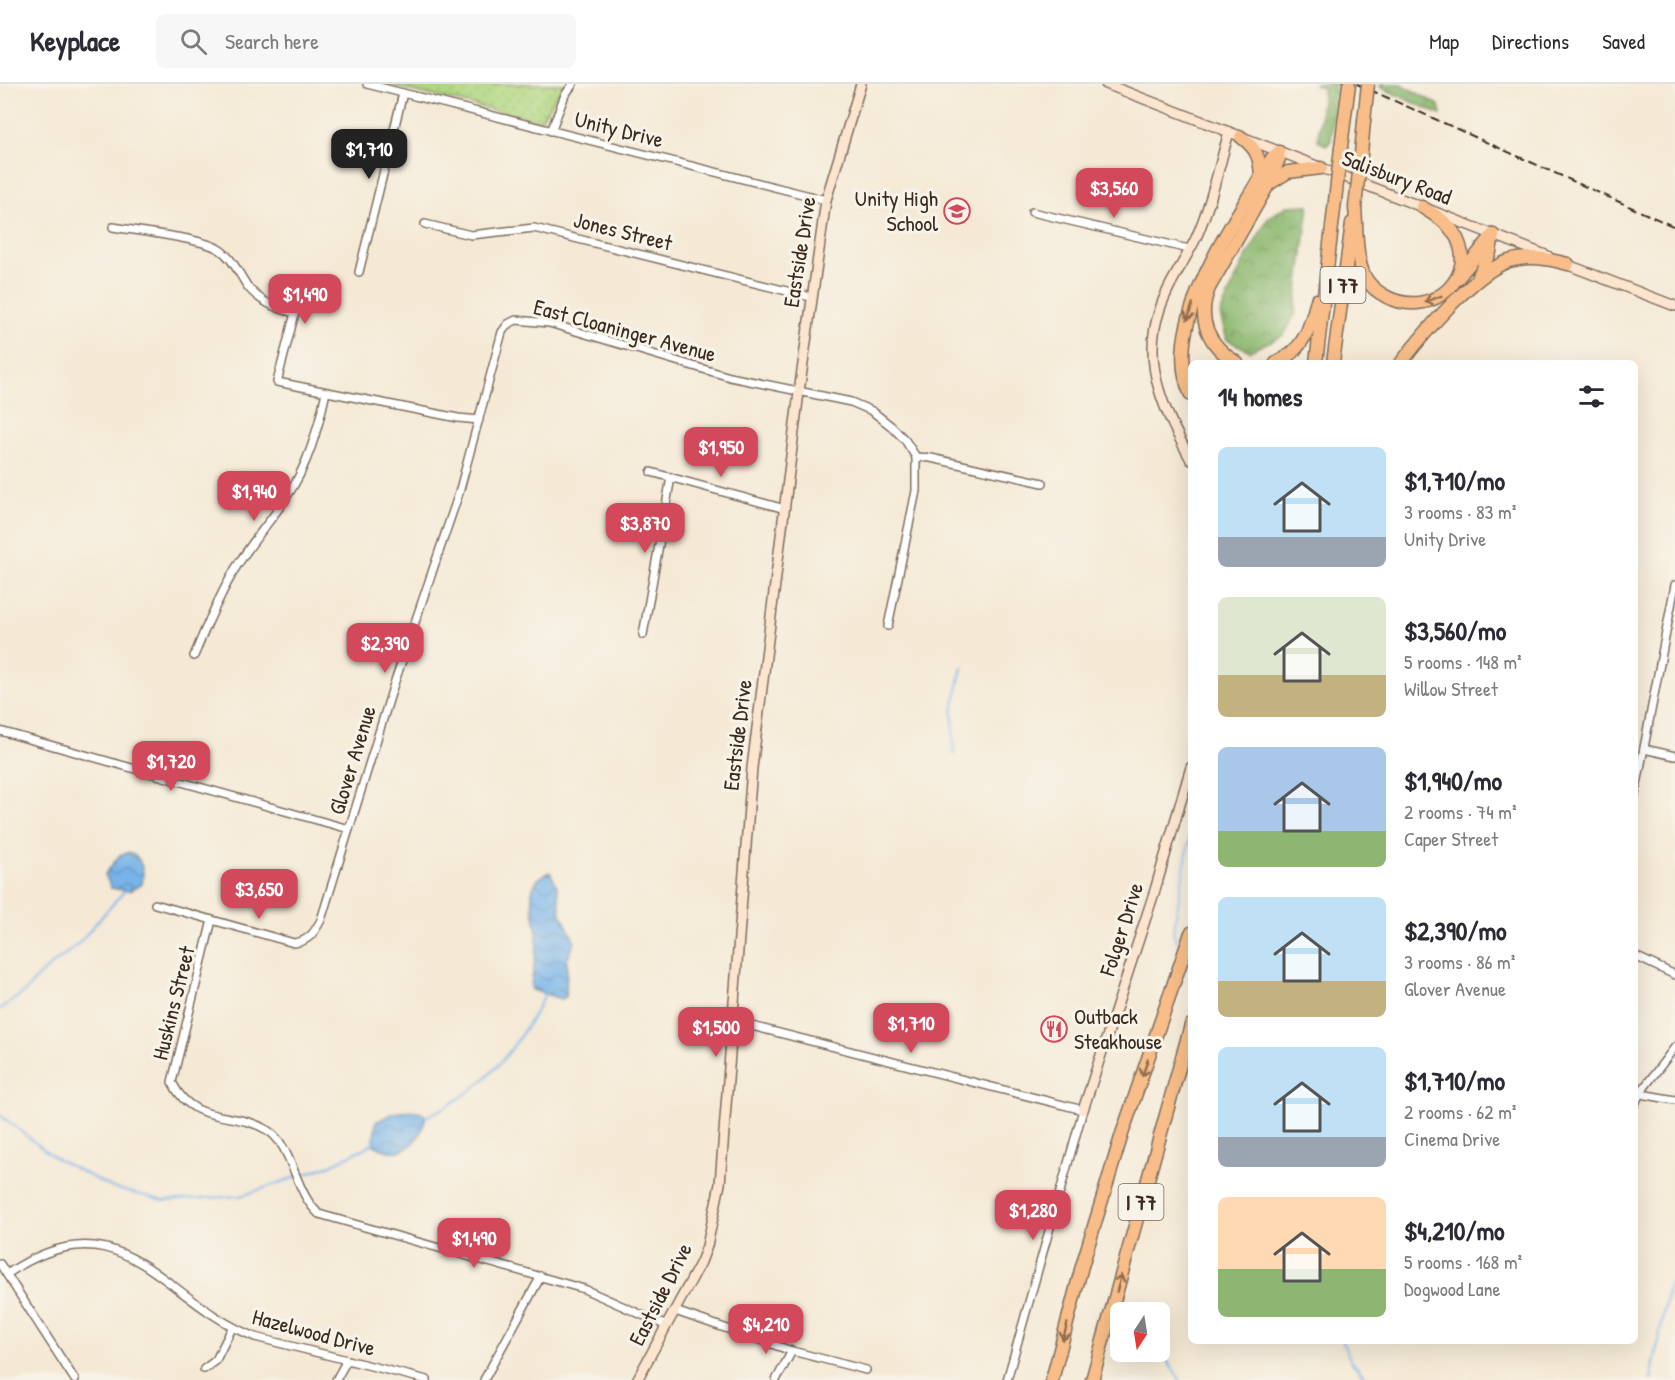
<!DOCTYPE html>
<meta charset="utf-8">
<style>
body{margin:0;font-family:"Patrick Hand",sans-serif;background:#f7f7f7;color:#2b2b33;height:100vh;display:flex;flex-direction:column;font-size:22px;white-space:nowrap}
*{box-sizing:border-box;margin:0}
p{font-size:20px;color:#7c7c81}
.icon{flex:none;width:33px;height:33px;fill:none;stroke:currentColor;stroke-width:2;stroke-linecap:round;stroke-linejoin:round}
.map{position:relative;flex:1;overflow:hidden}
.side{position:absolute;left:1188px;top:276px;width:450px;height:984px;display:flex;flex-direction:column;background:#fff;border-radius:9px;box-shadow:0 6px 24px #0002}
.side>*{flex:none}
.needle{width:39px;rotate:192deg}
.buttons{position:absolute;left:1110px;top:1218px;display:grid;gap:12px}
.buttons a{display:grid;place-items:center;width:60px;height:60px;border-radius:9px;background:#fff;box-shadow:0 6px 24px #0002;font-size:30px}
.price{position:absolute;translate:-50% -51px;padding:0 14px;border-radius:12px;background:#d1495b;color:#fff;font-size:20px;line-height:39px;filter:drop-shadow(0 2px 3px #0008)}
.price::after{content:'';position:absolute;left:50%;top:36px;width:18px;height:14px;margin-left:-9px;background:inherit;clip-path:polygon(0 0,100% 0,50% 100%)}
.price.selected{background:#222;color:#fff}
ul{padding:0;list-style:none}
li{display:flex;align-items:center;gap:18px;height:150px;padding:0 30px}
li span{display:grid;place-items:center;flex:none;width:168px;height:120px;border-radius:9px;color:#555}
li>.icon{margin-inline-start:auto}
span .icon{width:72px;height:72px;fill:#fffc;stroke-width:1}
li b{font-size:26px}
h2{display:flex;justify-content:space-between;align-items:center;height:72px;padding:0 30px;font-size:26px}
header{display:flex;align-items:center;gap:36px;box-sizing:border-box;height:84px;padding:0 30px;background:#fff;border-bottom:2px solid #e1e1e2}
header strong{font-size:28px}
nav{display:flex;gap:33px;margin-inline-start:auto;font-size:21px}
.search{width:420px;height:54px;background:#f7f7f7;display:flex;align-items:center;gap:15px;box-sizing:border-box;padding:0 21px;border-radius:9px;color:#7c7c81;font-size:22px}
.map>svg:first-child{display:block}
.green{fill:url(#green-dots);stroke:#768050;stroke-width:1.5}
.forest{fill:url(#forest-crowns);stroke:#647146;stroke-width:1.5}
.water{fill:url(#water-waves);stroke:#596f84;stroke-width:1.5}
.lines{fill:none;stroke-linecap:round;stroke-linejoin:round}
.stream{stroke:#77b4ea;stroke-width:2}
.street-casing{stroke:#7c6d5e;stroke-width:10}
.secondary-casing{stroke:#7c6d5e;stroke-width:12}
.highway-casing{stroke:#7c6d5e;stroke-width:15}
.street{stroke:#fff;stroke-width:7}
.secondary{stroke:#fce5cf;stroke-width:9}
.highway{stroke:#f8bd88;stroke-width:12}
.rail{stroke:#3b2a1e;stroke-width:2;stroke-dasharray:9 4.5;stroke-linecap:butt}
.highway-bridge-casing{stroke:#7c6d5e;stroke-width:15;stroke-linecap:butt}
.highway-bridge{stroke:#f8bd88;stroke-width:12}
.oneway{stroke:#906c4e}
.labels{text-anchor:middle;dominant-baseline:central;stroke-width:6;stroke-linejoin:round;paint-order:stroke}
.shield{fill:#f7f3e8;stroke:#73665b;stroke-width:1.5}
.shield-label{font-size:21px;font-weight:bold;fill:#3b2a1e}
.street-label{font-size:22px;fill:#3b2a1e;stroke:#f7f3e8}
.poi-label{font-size:22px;fill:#3b2a1e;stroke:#f7f3e8;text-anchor:end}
</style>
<header>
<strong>Keyplace</strong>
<div class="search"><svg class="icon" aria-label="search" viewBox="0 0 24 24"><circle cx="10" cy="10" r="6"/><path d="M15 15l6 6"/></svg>Search here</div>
<nav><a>Map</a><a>Directions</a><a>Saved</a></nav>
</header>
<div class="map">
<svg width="1675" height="1296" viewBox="0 0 1675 1296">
<defs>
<pattern id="green-dots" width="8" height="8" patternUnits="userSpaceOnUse" patternTransform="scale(1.5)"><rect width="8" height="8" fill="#b1d781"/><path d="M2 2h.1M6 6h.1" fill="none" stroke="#99b96f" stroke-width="1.8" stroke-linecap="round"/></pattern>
<pattern id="forest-crowns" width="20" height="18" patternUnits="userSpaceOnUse" patternTransform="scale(1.5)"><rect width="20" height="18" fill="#8cb86f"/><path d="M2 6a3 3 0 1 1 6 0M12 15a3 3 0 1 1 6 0" fill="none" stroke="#74965b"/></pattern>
<pattern id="water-waves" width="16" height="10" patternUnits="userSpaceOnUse" patternTransform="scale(1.5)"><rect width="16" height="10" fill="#77b4ea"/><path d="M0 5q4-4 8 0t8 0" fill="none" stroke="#6393bd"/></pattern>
</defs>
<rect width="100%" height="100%" fill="#f7f3e8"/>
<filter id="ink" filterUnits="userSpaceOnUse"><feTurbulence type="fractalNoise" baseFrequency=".0167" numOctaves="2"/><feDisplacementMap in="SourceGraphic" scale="12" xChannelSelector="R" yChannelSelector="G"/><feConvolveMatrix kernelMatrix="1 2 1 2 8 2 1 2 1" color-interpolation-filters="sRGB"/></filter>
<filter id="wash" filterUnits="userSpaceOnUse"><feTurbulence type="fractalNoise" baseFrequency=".008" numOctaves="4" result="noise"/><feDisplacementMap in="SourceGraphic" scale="24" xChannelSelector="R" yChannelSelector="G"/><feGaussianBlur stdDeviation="1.35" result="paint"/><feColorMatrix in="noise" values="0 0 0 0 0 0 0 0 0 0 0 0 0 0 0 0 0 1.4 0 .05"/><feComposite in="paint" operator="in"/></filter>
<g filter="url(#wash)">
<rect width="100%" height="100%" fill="#f5e9d5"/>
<path class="green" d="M383,0h181l-24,37z"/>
<g class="forest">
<path d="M1313,0h22l-4,57 -4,4 -9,-4 5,-53z"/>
<path d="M1381,0h20l38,21 2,10 -61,-28z"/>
<path d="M1309,121l-14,109 -11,21 -34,16 -23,-11 -7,-26 22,-49 26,-47 19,-12z"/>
</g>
<g class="water">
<path d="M129,768c12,4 16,20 13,32l-13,7 -18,-3 -6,-14 15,-19z"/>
<path d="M550,788l7,14 4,28 14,28 -8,18 -1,37 -5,2 -29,-9 -1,-4c2,-16 6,-31 6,-47 1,-23 -19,-55 13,-67z"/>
<path d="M406,1027l14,1 6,4c-6,28 -25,46 -53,28l3,-22 18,-9z"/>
</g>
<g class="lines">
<g class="stream">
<path d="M954,670l-1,-43 9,-44"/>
<path d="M1180,863l-7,-14 18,-103"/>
<path d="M1186,873l5,5"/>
<path d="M0,925l26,-18 12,-15 40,-32 48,-55"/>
<path d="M0,1031l55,43 58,30 51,13 77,-5 90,-31 43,-22"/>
<path d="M425,1033c59,-25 91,-67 120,-123"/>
<path d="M1342,1257l9,20 17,19"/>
<path d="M1160,1266l20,30"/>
<path d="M1651,1296l17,-91 7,-20"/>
</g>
</g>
</g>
<g filter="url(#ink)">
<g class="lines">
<g class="street-casing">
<g id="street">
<path d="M367,0l459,116"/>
<path d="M551,47l14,-36 8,-11"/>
<path d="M1032,128l157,37"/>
<path d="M425,140l46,11 63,-7 277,69"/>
<path d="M113,143c24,4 85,11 104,21 16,9 21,25 31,39 12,15 29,22 47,26l-18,69 181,36 21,2"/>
<path d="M359,188l44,-179"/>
<path d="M651,388l134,37"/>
<path d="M888,542l28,-135v-34"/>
<path d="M643,551l28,-158"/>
<path d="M194,572c12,-30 25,-59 41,-87 15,-25 35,-47 51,-71 22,-32 32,-69 40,-106"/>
<path d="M0,647l349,98"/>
<path d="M1644,665l31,7"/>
<path d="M1635,711l40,-210"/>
<path d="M155,820l139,39c15,-2 20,-10 27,-23l72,-233 66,-194 43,-161 6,-8 8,-4 33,3 181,54 121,25 21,9 19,15 14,14 11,17 15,1 112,25"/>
<path d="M212,836l-40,162c22,45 60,27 95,48 26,15 27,62 52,84l265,75 83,37"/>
<path d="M1635,872l40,19"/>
<path d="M732,937l351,89 -76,270"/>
<path d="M1635,1009l40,7"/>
<path d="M1635,1020l5,-11 35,-46"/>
<path d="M0,1180l75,116"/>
<path d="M7,1190c116,-79 155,27 248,63l172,43"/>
<path d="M675,1227l117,40 74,19"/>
<path d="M204,1285l12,-9 16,-32"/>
<path d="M336,1296l11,-20"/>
<path d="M484,1296l57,-104"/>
<path d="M776,1296l16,-29"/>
</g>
</g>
<g class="secondary-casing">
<g id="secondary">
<path d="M1106,0l442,172"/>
<path d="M1563,179l112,43"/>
<path d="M1191,376c-25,-46 -50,-94 -32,-148 8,-27 25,-49 37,-74 15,-34 23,-71 33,-106"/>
<path d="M1083,1026l72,-220 36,-123"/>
<path d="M637,1296l64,-118 6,-16 13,-62 32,-416 47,-376 27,-192 35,-116"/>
</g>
</g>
<g class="highway-casing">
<g id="highway">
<path d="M1241,53c15,11 19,20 20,39"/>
<path d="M1341,63l8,-63"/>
<path d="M1361,70l3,-33"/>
<path d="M1269,100l19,-12 33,-4"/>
<path d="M1355,123c2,22 0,52 11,72 5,8 13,14 21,18 46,23 94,-22 67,-64 -8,-12 -21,-19 -32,-26"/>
<path d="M1478,193l12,-25 3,-17"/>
<path d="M1458,194l35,-43"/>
<path d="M1237,279c-28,-17 -41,-43 -28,-75l59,-103 11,-26"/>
<path d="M1276,279c28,-13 34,-35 41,-63"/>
<path d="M1316,279l19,-162"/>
<path d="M1333,279l19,-140"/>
<path d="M1401,279c22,-29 74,-91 108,-102 20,-6 40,-2 59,3"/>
<path d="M1191,311c-33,-70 46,-177 81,-237l7,-6"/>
<path d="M1052,1296l30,-114 40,-132 69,-201"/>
<path d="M1092,1296l99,-355"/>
</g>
</g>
<use href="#street" class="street"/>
<use href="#secondary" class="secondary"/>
<use href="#highway" class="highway"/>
<path class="rail" d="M1357,0l318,143"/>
<g class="highway-bridge-casing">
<g id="highway-bridge">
<path d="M1364,37l4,-37"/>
<path d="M1335,117l6,-54"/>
<path d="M1355,123l6,-53"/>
</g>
</g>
<use href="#highway-bridge" class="highway-bridge"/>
</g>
<defs><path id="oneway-shaft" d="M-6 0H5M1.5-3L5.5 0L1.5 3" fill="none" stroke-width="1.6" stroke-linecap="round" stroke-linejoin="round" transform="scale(1.5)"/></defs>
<g class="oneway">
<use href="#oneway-shaft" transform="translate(1433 215) rotate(159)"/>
<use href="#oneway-shaft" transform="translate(1190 228) rotate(108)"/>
<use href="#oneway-shaft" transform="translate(1145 984) rotate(109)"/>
<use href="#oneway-shaft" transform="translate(1119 1199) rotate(-75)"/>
<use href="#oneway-shaft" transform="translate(1065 1248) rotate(105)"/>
</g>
</g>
<defs>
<g id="school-ring" transform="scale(1.35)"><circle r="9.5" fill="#f7f3e8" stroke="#d1495b" stroke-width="1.5"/><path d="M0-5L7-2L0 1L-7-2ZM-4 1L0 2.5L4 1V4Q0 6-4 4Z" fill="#d1495b"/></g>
<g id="restaurant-ring" transform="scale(1.35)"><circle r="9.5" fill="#f7f3e8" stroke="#d1495b" stroke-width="1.5"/><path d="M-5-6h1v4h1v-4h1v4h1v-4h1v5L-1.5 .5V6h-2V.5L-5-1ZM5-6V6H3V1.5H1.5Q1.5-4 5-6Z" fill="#d1495b"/></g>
</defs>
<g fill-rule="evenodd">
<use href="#school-ring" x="957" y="127"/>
<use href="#restaurant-ring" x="1054" y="945"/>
</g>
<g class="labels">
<g class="shield">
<rect x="1320.5" y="183" width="45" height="36" rx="4.5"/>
<rect x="1118.5" y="1100" width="45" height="36" rx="4.5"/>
</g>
<g class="shield-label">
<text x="1343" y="201">I 77</text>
<text x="1141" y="1118">I 77</text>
</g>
<g class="street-label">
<text transform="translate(619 45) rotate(14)">Unity Drive</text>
<text transform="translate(1397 93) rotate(21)">Salisbury Road</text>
<text transform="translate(623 147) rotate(14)">Jones Street</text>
<text transform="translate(799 168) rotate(-81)">Eastside Drive</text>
<text transform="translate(625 246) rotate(15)">East Cloaninger Avenue</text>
<text transform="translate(737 651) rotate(-83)">Eastside Drive</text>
<text transform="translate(352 676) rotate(-73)">Glover Avenue</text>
<text transform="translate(1121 845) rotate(-72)">Folger Drive</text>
<text transform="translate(173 919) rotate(-76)">Huskins Street</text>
<text transform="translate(660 1210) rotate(-63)">Eastside Drive</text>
<text transform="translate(314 1248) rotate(15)">Hazelwood Drive</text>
</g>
<g class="poi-label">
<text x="938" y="114">Unity High<tspan x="938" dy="25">School</tspan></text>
<text x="1074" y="932" text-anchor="start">Outback<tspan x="1074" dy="25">Steakhouse</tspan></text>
</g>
</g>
</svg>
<div class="buttons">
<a><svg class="needle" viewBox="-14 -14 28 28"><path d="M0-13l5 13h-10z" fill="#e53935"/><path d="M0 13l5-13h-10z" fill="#7c7c81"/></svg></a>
</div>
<b class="price selected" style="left:369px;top:96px">$1,710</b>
<b class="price" style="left:1114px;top:135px">$3,560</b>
<b class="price" style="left:305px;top:241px">$1,490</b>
<b class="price" style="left:721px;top:394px">$1,950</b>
<b class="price" style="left:254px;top:438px">$1,940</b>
<b class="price" style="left:645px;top:470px">$3,870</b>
<b class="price" style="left:385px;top:590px">$2,390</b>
<b class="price" style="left:171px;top:708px">$1,720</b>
<b class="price" style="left:259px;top:836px">$3,650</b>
<b class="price" style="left:911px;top:970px">$1,710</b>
<b class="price" style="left:716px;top:974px">$1,500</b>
<b class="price" style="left:1033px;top:1157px">$1,280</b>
<b class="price" style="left:474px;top:1185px">$1,490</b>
<b class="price" style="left:766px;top:1271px">$4,210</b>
<section class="side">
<h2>14 homes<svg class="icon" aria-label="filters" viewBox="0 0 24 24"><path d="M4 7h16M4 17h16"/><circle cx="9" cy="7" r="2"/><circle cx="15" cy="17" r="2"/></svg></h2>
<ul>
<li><span style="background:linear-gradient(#bfe0f5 75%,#9aa5b1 0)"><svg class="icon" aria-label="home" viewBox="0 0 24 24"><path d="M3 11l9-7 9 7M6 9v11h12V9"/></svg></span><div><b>$1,710/mo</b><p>3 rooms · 83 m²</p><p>Unity Drive</p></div></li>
<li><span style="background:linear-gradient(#dfe7d0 65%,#c2b280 0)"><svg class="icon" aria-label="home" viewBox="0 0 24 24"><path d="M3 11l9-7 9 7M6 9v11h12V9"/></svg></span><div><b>$3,560/mo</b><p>5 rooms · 148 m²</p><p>Willow Street</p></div></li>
<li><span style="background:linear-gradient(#a9c7e8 70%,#8fb573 0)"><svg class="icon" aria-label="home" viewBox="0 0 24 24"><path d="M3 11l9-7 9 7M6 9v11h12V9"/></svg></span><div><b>$1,940/mo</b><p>2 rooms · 74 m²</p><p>Caper Street</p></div></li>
<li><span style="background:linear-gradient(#bfe0f5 70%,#c2b280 0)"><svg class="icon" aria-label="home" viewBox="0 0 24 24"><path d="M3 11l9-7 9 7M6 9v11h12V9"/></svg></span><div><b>$2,390/mo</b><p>3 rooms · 86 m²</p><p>Glover Avenue</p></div></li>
<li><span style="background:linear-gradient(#bfe0f5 75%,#9aa5b1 0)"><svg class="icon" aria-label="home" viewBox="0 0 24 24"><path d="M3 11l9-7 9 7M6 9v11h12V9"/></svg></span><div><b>$1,710/mo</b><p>2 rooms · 62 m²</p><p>Cinema Drive</p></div></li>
<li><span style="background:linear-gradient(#ffd9b3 60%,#8fb573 0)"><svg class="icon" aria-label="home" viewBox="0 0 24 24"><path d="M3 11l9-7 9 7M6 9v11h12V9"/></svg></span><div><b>$4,210/mo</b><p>5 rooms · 168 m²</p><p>Dogwood Lane</p></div></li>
</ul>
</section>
</div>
